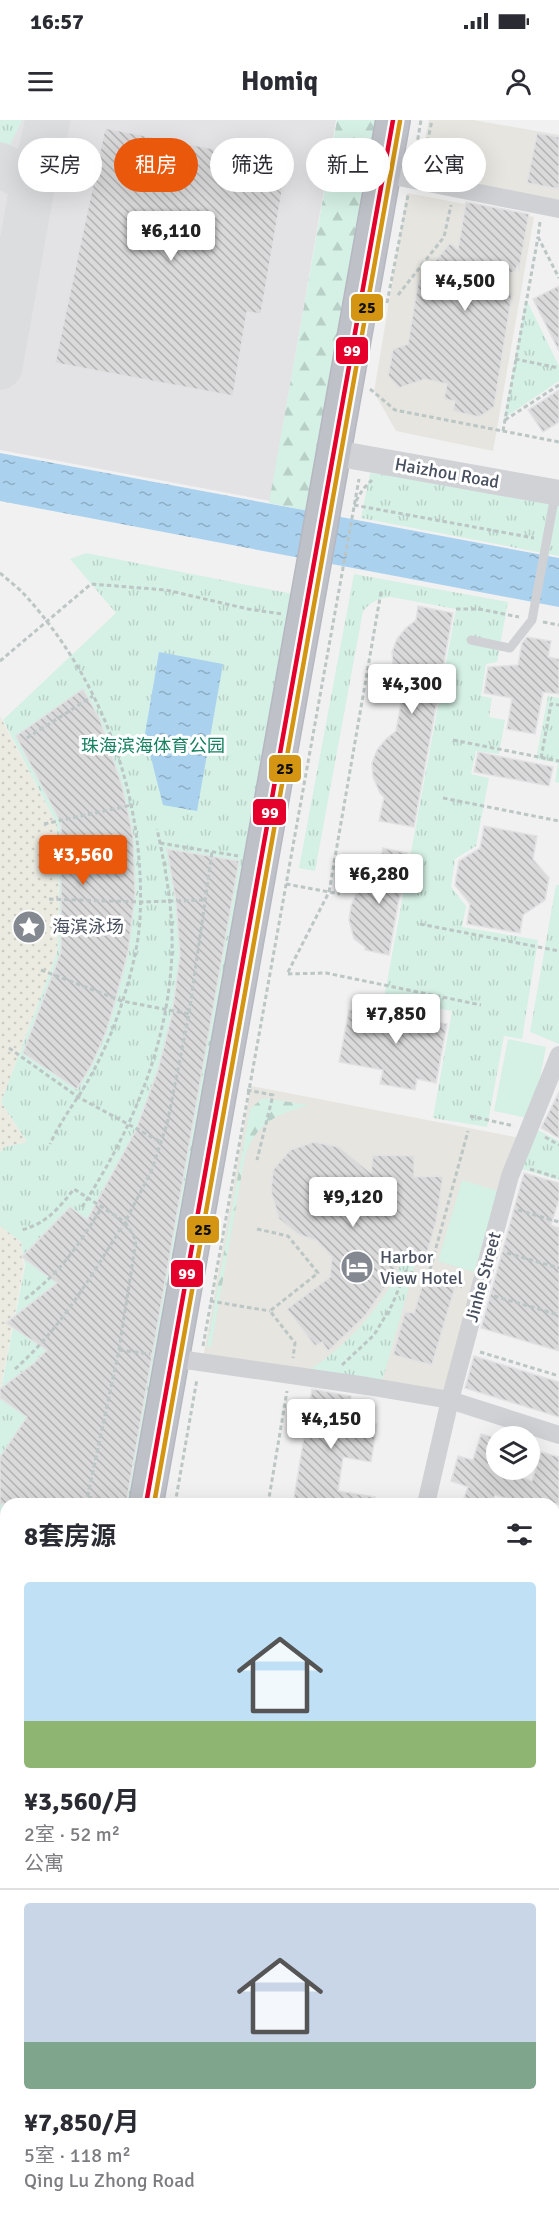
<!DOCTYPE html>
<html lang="zh">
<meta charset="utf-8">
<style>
body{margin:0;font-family:Signika,"Noto Sans SC",sans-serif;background:#f7f7f7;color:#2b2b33;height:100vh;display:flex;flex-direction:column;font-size:22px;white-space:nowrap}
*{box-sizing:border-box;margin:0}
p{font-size:20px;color:#7c7c81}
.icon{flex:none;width:33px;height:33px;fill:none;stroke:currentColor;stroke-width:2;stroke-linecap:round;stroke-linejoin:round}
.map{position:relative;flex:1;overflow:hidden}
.details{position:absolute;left:0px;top:1378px;width:560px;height:722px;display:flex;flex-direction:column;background:#fff;border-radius:18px 18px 0 0;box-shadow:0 6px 24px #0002}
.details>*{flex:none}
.guide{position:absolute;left:18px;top:18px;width:524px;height:54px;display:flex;gap:12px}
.controls{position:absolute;left:486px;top:1306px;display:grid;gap:12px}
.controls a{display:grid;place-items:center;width:54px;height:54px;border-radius:50%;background:#fff;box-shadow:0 6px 24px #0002;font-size:30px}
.price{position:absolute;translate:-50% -51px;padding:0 14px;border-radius:6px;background:#fff;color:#222;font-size:20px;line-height:39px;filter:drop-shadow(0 2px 3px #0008)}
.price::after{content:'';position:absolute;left:50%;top:36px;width:18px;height:14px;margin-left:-9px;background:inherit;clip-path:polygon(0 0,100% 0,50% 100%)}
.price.on{background:#ea580c;color:#fff}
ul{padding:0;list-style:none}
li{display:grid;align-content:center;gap:12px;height:318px;padding:0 24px}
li+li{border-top:2px solid #e1e1e2}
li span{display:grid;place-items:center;height:186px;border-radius:6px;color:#555}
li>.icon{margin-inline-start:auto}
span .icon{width:108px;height:108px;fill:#fffc;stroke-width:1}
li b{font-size:26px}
h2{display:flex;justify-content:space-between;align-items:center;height:72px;padding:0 24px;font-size:26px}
.pill{padding:0 21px;border-radius:27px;background:#fff;box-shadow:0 6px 24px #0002;font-size:21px;line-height:54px}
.pill.on{background:#ea580c;color:#fff}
.status{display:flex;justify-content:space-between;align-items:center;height:42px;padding:0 30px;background:#fff;direction:ltr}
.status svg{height:16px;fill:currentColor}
header{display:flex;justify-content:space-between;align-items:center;height:78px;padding:0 24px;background:#fff;font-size:27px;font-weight:700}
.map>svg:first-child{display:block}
.commercial{fill:#e6e5df}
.airport{fill:#e3e3e6}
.grass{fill:url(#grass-tufts)}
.forest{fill:url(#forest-firs)}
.sand{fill:url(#sand-dots)}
.pitch{fill:#d5f0e5}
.water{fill:url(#water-ripples)}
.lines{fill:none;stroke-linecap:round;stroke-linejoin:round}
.taxiway{stroke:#dcddde;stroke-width:45}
.building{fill:url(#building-back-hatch);stroke:#e2e2e4;stroke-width:1.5}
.highway-casing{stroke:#b6b8c1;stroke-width:36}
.path{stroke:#bbc6c5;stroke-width:3;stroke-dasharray:4.5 3;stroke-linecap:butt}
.lane{stroke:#cfd1d4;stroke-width:9}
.street{stroke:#cfd1d4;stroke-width:18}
.secondary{stroke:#d0d2d5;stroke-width:26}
.highway{stroke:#bfc1c8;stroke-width:33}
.bus-1-casing{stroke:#fff;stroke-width:9}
.bus-2-casing{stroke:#fff;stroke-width:9}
.bus-1{stroke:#e4002b;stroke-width:4.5}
.bus-2{stroke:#d49513;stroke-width:4.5}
.labels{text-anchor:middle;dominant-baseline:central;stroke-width:6;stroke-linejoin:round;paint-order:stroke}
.street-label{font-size:18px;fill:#484f5e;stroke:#fff}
.park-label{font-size:18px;fill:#178161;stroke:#fff}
.poi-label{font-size:18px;fill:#484f5e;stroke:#fff;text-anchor:start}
.line-badge{stroke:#fff;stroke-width:2}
.badge-label{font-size:16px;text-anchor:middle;font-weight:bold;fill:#fff}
.pale-badge-label{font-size:16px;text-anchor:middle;font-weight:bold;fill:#111}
</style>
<div class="status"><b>16:57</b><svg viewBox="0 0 49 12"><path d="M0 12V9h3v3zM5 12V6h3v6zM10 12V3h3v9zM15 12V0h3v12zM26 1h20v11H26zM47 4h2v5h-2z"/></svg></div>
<header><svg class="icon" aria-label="menu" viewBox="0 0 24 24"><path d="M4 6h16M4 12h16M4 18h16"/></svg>Homiq<svg class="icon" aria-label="person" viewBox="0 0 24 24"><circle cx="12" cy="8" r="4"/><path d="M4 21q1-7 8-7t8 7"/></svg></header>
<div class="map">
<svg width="559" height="2099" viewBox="0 0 559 2099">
<defs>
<pattern id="grass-tufts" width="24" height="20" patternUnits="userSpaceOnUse" patternTransform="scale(1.5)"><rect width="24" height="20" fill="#d5f0e5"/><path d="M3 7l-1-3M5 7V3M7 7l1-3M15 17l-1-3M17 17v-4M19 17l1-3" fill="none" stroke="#b8d0c7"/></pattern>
<pattern id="forest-firs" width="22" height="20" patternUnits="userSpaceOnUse" patternTransform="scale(1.5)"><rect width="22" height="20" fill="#d5f0e5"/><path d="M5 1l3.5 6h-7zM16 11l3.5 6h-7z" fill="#b8d0c7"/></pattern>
<pattern id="sand-dots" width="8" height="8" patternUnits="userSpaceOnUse" patternTransform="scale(1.5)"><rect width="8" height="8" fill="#ebebe2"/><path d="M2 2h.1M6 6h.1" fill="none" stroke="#cbcbc4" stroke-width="1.8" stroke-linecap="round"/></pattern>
<pattern id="water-ripples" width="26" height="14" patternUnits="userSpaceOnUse" patternTransform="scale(1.5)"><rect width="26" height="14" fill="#aad2ee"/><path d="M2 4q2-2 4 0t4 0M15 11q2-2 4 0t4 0" fill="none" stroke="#8cadc4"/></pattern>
<pattern id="building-back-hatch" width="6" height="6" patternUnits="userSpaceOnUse" patternTransform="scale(1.5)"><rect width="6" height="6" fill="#dadadb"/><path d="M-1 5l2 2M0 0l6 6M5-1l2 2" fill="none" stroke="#b3b3b5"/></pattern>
</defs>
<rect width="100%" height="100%" fill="#f1f1f1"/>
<g class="commercial">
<path d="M429,0h44l86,15v71l-141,-30z"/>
<path d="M407,73l127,24 -41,234 -97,-20 -22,-39z"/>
<path d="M251,966l274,53 -75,261 -247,-41z"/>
<path d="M6,1845v249h499l-2,5h-503v-253z"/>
</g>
<path class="airport" d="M0,0h336l-66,381 -270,-51z"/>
<g class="grass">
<path d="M0,0h22l-13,27 -9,3z"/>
<path d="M526,179l33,67v15l-55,37z"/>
<path d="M370,353l189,20v63l-198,-38z"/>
<path d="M86,433l217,43 -162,908h-135v425l-6,5v-540l25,-128 -4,-24 -21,-16v-73l4,-6 23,-5 -26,-40 56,-150 2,-49 -2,-78 -54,-105 113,-107 -46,-54z"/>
<path d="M354,454l154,28 -11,60 -11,2 -5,32 11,2 -3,19 16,3 -6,34 -23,-3 -5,23 18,4 -13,68 -21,13 -4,28 15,19 -4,21 76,13 -16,99 -18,-3 -17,91 -54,-9 19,-107 -68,-13 72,-389 -65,-12c-13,1 -19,4 -28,14l-48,260 -16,-3z"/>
<path d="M548,576l11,2v85l-4,-1 3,-19 -22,-4z"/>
<path d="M556,765h3v159l-29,-12z"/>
<path d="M534,1008l25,13v39l-41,-12z"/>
<path d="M403,1139l13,3 -34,120 -74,-11c42,-28 76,-65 95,-112z"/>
<path d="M554,1413l5,1v51l-5,-2z"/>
<path d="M554,1733l5,2v102l-5,-3z"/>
</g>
<g class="forest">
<path d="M337,0h50l-68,393 -50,-10z"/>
<path d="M263,978l46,7c-32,9 -53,18 -64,51l-34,191 -4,-1 43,-237z"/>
</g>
<g class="sand">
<path d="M0,596l57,109 2,77 -2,50 -56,150 26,40 -23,5 -4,5z"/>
<path d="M0,1106l21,16 3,24 -24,126z"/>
</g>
<g class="pitch">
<path d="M508,919l38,8 -14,72 -38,-8z"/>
<path d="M462,1060l36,11 -24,81 -36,-11z"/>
<path d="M309,2094h93l-1,5h-93z"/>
</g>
<g class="water">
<path d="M0,333l559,105v49l-559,-106z"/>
<path d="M159,532l64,12 -26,147 -34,-6 -18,-71z"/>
</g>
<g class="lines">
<g class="taxiway">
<path d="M0,45l26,13 5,15 -31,174"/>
<path d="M31,73l17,-73"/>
</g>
</g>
<g class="building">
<path d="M105,8l182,35 -26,151 -14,-2 -14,84 -178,-33z"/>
<path d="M537,13l22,4v52l-32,-6z"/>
<path d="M466,82l63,12 -10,56 -2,-4 -1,5 -22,8 18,15 -18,113 -15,10 -26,-6 2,-10 -11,-2 3,-15 -22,-5 -26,9 -11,-12 5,-27 15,-5 10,-62 32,-39 8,6z"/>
<path d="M559,166v65l-26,-52z"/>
<path d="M559,270v32l-16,10 -15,-22z"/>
<path d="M418,486l35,7 -39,214 -35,-6 5,-24 -4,-4 -7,-16 -1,-14 5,-13 9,-11 10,-8 8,-45 -4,-4 -7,-16 -1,-14 5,-13 9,-11 10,-8z"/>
<path d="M527,517l24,4 -3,16 11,2v35l-16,-2 -8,42 -28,-5 5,-31 -28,-5 4,-26 30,-2 4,-22z"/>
<path d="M83,569l17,31 22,66 11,50 2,58 -7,58 -14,53 -8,27 -14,32 -15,25 -54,-36 38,-101v-129l-45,-87z"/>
<path d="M478,632l75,15 -4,19 -75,-14z"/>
<path d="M484,706l53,10 -4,23 16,19 -4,22 -22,15 -3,18 -53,-9 3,-20 -15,-19 4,-24 21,-13z"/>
<path d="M383,728l24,5 -18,102 -24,-5v-3l-11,-8 -5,-19 2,-14 7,-17 8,-5 10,2z"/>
<path d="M167,729l72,12 -113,643h-126v-47l27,-40 -27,-19v-9l33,-25 14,-14 -41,-27 51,-40 -35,-26 48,-50 17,13 49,-90 22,-60 14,-55 8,-60 -4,-53z"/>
<path d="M393,883l39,7 -2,11 17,3 -11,59 -19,-4 -2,11 -35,-6 3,-14 -44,-8 10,-52 41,8z"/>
<path d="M559,972v46l-18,-10z"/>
<path d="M314,1022l25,5 32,26 2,-18 41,1v21l29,-1 -7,46 -11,38 -23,-7 -12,27 -25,36 -37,35 -6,-9 -7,4 -28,-37 43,-32 2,-20 -15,-16 -19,-7 -19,-15 -8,-28 2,-21 17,-20z"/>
<path d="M524,1053l35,10v16l-8,26 8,3v123l-78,-23z"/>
<path d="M424,1159l31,8 -23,78 -39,-10 12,-43 9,1z"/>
<path d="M474,1236l85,26v35l-94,-29z"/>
<path d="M312,1269l39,7 -3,23 29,5 -6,38 -28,-5 -5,34 37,6v7h-82z"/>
<path d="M481,1314l15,4v32h13l-1,3 24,8 9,-29 18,5v47h-34l-30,-9 -3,9h-7l-21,-6 4,-11 -17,-6 7,-25 15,4z"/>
</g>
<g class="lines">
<g class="highway-casing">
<g id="highway">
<path d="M146,1384l247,-1384"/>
<path d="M0,1820l6,-4"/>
</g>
</g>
<g class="path">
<path d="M414,42l7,-42"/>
<path d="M423,44l9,-44"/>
<path d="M540,102l-2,15 21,41"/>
<path d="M398,175l46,-58 7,-32"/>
<path d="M387,183l21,-108"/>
<path d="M515,239l44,9"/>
<path d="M370,269l25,21 164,32"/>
<path d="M505,300l54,-35"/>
<path d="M503,311l35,-194"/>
<path d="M356,381l7,-12 9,-9"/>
<path d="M354,385l180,33"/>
<path d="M0,453c8,7 17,14 24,21 80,88 122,206 116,325 -2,31 -11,63 -21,93 -10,29 -24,59 -41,85 -11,16 -20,30 -28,47"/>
<path d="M381,472l-52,300 -42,82 39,-1 155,32"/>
<path d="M456,489h23l40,8"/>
<path d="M543,502l16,3"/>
<path d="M0,541l91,-77 75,6 82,19 34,5"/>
<path d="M27,618l66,-42"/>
<path d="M453,620l106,21"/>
<path d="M541,638l10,-54 8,1"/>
<path d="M443,678l116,23"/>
<path d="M44,704l88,-19"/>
<path d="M160,723l78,13"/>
<path d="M286,764l54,10"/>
<path d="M49,779l91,3 66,-2"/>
<path d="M420,804l139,27"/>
<path d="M41,850l81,31 67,13"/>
<path d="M9,928l69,49 83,45"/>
<path d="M247,970l26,5 -16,65"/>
<path d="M470,996l44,10"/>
<path d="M545,1017l14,8"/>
<path d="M530,1049l29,9"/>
<path d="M82,1087c50,-77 87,-163 90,-256 1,-40 -6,-82 -15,-122"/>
<path d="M518,1090l41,12"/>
<path d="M257,1109l31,7 30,37 -48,38 25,32 -2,15"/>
<path d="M507,1133l52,15"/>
<path d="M428,1157l40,-146"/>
<path d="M494,1176l65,19"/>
<path d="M25,1179c37,-28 53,-53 77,-92"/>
<path d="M210,1181l60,10"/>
<path d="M203,1226l156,-867"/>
<path d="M119,1230l31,4"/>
<path d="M480,1232l79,24"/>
<path d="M342,1245l32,-30 18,-30 14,-34 56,16"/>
<path d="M15,1249c47,-41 77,-95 110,-147l-51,-33c-16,20 -28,35 -53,41"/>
<path d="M88,1377l34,7"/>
<path d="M86,1384l33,-154 17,-110 -11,-18 26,-50 16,-48 22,-110 23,-162"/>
<path d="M175,1384l22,-125"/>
<path d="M268,1384l19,-113"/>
<path d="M0,1418l6,1"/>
<path d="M554,1443l5,2"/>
<path d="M0,1566l6,-2"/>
<path d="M0,1567l6,9"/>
<path d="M554,1603l5,2"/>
<path d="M0,1674l6,-2"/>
<path d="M554,1707l5,-6"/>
<path d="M0,1728l6,4"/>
<path d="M554,1740l5,2"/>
<path d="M554,1825l5,2"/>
<path d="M0,1975h6"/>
<path d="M554,2082l5,3"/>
<path d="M91,2096l3,-2"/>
</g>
<path class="lane" d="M471,520l39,8 22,-28 23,-125"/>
<g class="street">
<path d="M384,54l175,35"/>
<path d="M172,1238l195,28 83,14 109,35"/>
<path d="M426,1384l24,-104 60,-224 49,-121"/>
</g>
<g class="secondary">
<path d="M335,333l224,40"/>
<path d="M0,1846l6,-2"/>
<path d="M554,1969l5,2"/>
</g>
<use href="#highway" class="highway"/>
<g class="bus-1-casing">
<path id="bus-1" d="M146,1384l247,-1384"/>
</g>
<g class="bus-2-casing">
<path id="bus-2" d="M154,1384l246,-1383"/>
</g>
<use href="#bus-1" class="bus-1"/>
<use href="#bus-2" class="bus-2"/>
</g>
<defs>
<g id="sight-disc" transform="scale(1.725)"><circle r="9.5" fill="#838891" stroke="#fff"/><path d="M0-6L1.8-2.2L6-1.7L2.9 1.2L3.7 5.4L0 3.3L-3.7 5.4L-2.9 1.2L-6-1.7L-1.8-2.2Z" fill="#fff"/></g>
<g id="hotel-disc" transform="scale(1.725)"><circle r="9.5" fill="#838891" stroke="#fff"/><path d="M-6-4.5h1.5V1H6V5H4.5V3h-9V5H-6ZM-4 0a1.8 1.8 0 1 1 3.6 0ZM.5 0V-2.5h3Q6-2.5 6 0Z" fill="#fff"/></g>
</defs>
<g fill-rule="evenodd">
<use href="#sight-disc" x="29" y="807"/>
<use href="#hotel-disc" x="357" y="1147"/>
</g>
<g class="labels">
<g class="street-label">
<text transform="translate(447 353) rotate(10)">Haizhou Road</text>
<text transform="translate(483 1157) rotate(-75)">Jinhe Street</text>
</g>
<g class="park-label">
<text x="153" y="626">珠海滨海体育公园</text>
</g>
<g class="poi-label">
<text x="52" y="807">海滨泳场</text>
<text x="380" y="1137">Harbor<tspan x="380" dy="21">View Hotel</tspan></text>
</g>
</g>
<g class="line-badge">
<rect x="350" y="173" width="34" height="29" rx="6" fill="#d49513"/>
<rect x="335" y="216" width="34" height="29" rx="6" fill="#e4002b"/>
<rect x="268" y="634" width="34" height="29" rx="6" fill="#d49513"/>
<rect x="252" y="678" width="35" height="28" rx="6" fill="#e4002b"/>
<rect x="186" y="1095" width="34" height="29" rx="6" fill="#d49513"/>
<rect x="170" y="1139" width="34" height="29" rx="6" fill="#e4002b"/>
</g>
<g class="badge-label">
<text x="352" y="236">99</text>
<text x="270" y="698">99</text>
<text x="187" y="1159">99</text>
</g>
<g class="pale-badge-label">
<text x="367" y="193">25</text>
<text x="285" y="654">25</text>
<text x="203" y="1115">25</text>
</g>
</svg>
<div class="controls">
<a><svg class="icon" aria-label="layers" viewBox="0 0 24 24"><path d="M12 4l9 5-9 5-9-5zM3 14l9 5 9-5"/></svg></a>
</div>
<b class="price" style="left:171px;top:142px">¥6,110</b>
<b class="price" style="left:465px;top:192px">¥4,500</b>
<b class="price" style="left:412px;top:595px">¥4,300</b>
<b class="price on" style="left:83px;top:766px">¥3,560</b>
<b class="price" style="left:379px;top:785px">¥6,280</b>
<b class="price" style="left:396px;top:925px">¥7,850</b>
<b class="price" style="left:353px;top:1108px">¥9,120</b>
<b class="price" style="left:331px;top:1330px">¥4,150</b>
<div class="guide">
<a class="pill">买房</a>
<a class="pill on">租房</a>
<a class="pill">筛选</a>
<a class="pill">新上</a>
<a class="pill">公寓</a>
</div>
<section class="details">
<h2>8套房源<svg class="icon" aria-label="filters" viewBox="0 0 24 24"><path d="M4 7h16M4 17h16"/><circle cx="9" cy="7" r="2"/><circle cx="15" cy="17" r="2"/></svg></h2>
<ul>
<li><span style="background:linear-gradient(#bfe0f5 75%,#8fb573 0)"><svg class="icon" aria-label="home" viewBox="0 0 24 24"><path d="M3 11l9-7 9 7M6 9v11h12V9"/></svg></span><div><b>¥3,560/月</b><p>2室 · 52 m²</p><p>公寓</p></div></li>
<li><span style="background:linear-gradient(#c9d6e8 75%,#7fa58c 0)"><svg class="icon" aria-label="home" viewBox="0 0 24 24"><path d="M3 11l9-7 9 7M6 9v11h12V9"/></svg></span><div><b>¥7,850/月</b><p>5室 · 118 m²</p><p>Qing Lu Zhong Road</p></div></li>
</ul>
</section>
</div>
